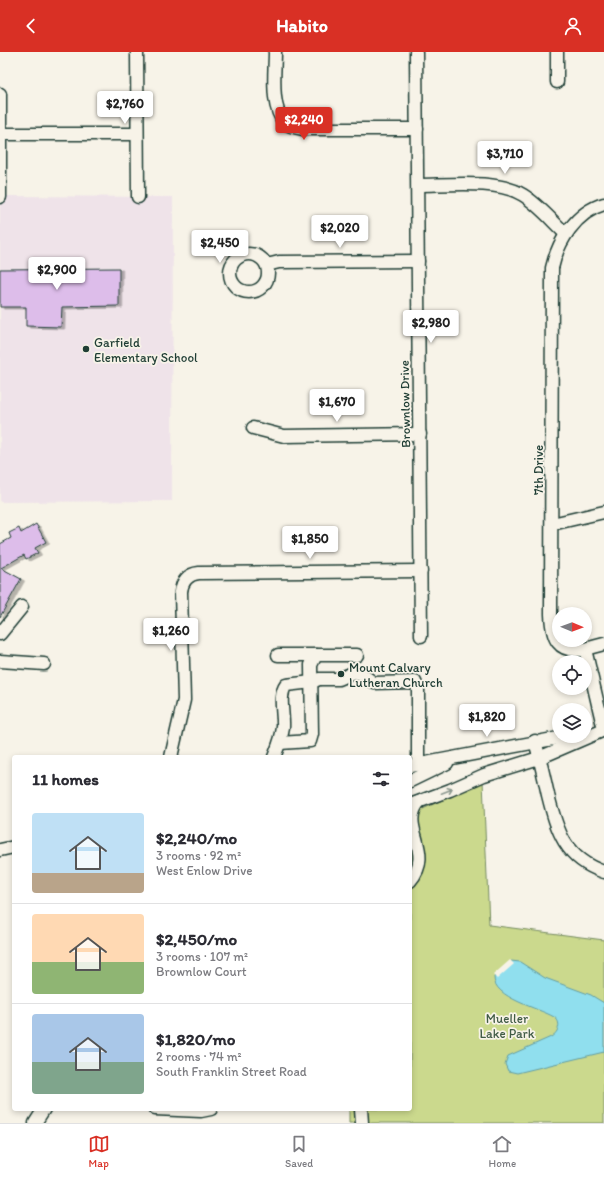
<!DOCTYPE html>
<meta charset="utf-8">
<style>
body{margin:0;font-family:Itim,sans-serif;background:#f2f2f3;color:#2b2b33;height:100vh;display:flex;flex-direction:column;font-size:15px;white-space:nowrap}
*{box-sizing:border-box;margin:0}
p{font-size:13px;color:#7c7c81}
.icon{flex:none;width:22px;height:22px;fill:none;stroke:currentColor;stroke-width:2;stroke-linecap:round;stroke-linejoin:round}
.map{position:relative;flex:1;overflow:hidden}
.sheet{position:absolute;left:12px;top:703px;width:400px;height:356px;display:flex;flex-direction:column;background:#fff;border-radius:4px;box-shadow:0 2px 6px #0003}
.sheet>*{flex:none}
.needle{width:26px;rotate:91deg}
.controls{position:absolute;left:552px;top:555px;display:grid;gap:8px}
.controls a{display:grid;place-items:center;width:40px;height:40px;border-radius:50%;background:#fff;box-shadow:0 2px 6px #0003;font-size:20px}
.price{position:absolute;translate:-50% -34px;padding:0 9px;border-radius:4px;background:#fff;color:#222;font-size:13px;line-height:26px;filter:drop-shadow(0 1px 2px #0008)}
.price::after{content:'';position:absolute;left:50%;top:24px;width:12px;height:9px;margin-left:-6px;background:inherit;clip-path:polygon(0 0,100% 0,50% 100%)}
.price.on{background:#d93025;color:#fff}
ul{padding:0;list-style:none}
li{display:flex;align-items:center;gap:12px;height:100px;padding:0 20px}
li+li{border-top:1px solid #e1e1e2}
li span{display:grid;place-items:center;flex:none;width:112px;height:80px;border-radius:4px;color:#555}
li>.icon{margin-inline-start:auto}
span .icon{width:48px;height:48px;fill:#fffc;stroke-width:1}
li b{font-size:17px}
h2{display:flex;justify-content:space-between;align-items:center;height:48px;padding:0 20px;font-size:17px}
header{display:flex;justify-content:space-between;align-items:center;height:52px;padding:0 20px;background:#d93025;color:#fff;font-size:18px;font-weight:700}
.menu{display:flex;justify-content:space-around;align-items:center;height:56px;border-top:1px solid #e1e1e2;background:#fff;font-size:11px;color:#7c7c81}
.menu a{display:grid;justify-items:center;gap:2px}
.menu .on{color:#d93025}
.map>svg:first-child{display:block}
.built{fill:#efe3e9}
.green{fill:#cbd98d;stroke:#758b60}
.water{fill:#90dfee;stroke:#639ea4}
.pier{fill:#f7f3e8}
.building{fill:#ddbdea;stroke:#1f3d34;filter:url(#shadow)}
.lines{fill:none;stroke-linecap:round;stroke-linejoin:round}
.minor-casing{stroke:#1f3d34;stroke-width:15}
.minor{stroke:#f7f3e8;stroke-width:12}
.oneway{stroke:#8b988e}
.poi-dot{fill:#1f3d34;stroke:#f7f3e8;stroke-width:1.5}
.labels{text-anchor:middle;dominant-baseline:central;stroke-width:3.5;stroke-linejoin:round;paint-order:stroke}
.poi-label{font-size:13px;fill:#1f3d34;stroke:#f7f3e8;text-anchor:start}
.street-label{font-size:13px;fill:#1f3d34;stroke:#f7f3e8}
.park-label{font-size:13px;fill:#415c46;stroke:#f7f3e8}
</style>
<header><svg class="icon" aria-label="back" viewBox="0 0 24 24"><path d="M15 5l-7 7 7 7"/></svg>Habito<svg class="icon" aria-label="person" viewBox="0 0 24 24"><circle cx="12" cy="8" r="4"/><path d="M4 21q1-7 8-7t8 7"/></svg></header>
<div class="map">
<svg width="604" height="1071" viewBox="0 0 604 1071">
<defs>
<filter id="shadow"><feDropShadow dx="3.5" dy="2" stdDeviation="0" flood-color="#0004"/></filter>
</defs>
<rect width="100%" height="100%" fill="#f7f3e8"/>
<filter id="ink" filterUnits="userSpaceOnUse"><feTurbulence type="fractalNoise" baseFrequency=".025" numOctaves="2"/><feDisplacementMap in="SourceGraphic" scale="8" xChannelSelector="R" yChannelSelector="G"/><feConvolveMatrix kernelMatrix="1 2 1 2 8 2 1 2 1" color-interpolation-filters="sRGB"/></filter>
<g filter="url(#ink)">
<path class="built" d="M0,144l173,1 -1,304 -172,1z"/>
<path class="green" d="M483,729l6,144 115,15v183h-255v-14h61v-294z"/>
<path class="water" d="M511,909l9,1 25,16 46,17 13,8v49l-87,21 -9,-2 -3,-7 3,-8 43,-19c8,-5 11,-15 3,-20 -15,-9 -61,-19 -60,-40z"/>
<path class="pier" d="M510,908l4,4 -17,15 -4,-4z"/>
<g class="building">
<path d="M119,216v38l-57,1 -1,20 -35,-1v-19h-26v-38z"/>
<path d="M36,472l10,18 -11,6 3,5 -12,6 -2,-4 -23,13 20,11 -21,38v-73l11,-6 -2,-5 10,-5 2,5z"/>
</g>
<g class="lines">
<g class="minor-casing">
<g id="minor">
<path d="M137,0l1,145"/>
<path d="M275,0c0,19 -5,56 10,71 5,4 12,5 18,6h114"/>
<path d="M416,0l5,584"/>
<path d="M557,30v-30"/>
<path d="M0,42v103"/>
<path d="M1,82h136"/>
<path d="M418,133c29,0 80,-6 105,10 16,10 29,26 43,39"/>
<circle cx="249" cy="221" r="19"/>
<path d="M267,213l12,-3 139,-1"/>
<path d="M253,376l31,8 136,-2"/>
<path d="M552,472l52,-12"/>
<path d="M0,582l22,-27"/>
<path d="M585,597l19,-5"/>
<path d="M278,603h38"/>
<path d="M0,609l44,3"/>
<path d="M604,678l-19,-81c-28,5 -33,-11 -34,-35l1,-346c6,-27 24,-56 52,-64"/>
<path d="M535,689c5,18 9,36 13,54 9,36 17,64 56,77"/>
<path d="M280,691l30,-2 2,-7 -1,-69 5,-10h41"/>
<path d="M171,705l13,-57 -3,-108c1,-11 7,-18 18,-19l222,-2"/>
<path d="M274,705c4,-10 8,-19 9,-30 1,-13 -5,-31 3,-42l26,-3 7,-3h20l14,-6 10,2 11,8 41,-1 3,7v75"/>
<path d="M410,714l159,-30"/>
<path d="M410,729l37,-18"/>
<path d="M410,753l40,-15 34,-15 55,-17 65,-28"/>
<path d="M0,798l14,-3"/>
<path d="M410,829c26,-30 -12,-54 9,-79"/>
<path d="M155,1057l46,2 10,-2"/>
<path d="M361,1057l1,14"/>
<path d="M35,1071l9,-14"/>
</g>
</g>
<use href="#minor" class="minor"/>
</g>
<defs><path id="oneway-shaft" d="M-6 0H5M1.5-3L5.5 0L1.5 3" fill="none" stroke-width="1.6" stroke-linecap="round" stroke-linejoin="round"/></defs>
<use class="oneway" href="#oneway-shaft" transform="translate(447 739) rotate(-21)"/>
</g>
<g class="poi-dot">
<circle cx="86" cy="297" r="4"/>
<circle cx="341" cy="622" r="4"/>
</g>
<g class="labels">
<g class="poi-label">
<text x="94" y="290">Garfield<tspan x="94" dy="15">Elementary School</tspan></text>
<text x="349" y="615">Mount Calvary<tspan x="349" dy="15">Lutheran Church</tspan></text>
</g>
<g class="street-label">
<text transform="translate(405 352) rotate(-91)">Brownlow Drive</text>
<text transform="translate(538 418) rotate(-90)">7th Drive</text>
</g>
<g class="park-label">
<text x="507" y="966">Mueller<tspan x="507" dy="15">Lake Park</tspan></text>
</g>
</g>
</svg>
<div class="controls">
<a><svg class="needle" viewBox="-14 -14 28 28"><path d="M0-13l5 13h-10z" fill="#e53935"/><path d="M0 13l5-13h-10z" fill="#7c7c81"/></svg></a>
<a><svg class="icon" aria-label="locate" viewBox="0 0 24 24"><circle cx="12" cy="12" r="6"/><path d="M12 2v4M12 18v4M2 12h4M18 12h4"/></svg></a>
<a><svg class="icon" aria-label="layers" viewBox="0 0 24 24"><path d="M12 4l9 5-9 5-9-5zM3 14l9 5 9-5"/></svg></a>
</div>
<b class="price" style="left:125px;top:73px">$2,760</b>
<b class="price on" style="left:304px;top:89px">$2,240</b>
<b class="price" style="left:505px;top:123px">$3,710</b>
<b class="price" style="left:340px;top:197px">$2,020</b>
<b class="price" style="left:220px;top:212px">$2,450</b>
<b class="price" style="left:57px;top:239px">$2,900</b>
<b class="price" style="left:431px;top:292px">$2,980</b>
<b class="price" style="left:337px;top:371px">$1,670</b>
<b class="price" style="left:310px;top:508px">$1,850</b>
<b class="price" style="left:171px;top:600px">$1,260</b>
<b class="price" style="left:487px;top:686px">$1,820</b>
<section class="sheet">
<h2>11 homes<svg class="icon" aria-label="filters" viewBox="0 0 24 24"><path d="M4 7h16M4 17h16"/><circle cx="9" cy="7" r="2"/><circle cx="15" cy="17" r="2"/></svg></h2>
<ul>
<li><span style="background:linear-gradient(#bfe0f5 75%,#b9a48a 0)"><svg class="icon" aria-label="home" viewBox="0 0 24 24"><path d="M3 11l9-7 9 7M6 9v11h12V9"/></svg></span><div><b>$2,240/mo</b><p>3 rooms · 92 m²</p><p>West Enlow Drive</p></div></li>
<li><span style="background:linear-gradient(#ffd9b3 60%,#8fb573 0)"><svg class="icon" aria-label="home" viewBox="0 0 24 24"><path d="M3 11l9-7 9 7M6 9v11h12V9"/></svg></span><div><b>$2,450/mo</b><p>3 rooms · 107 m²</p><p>Brownlow Court</p></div></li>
<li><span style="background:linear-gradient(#a9c7e8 60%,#7fa58c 0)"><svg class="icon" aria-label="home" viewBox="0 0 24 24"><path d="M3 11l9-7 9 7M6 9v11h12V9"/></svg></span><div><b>$1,820/mo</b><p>2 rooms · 74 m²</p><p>South Franklin Street Road</p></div></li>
</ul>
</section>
</div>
<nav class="menu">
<a class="on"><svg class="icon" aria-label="map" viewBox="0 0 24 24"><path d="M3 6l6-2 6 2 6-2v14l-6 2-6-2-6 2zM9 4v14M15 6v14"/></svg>Map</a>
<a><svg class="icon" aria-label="saved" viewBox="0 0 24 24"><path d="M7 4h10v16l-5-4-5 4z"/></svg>Saved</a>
<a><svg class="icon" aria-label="home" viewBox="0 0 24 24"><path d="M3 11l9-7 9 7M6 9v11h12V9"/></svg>Home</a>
</nav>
